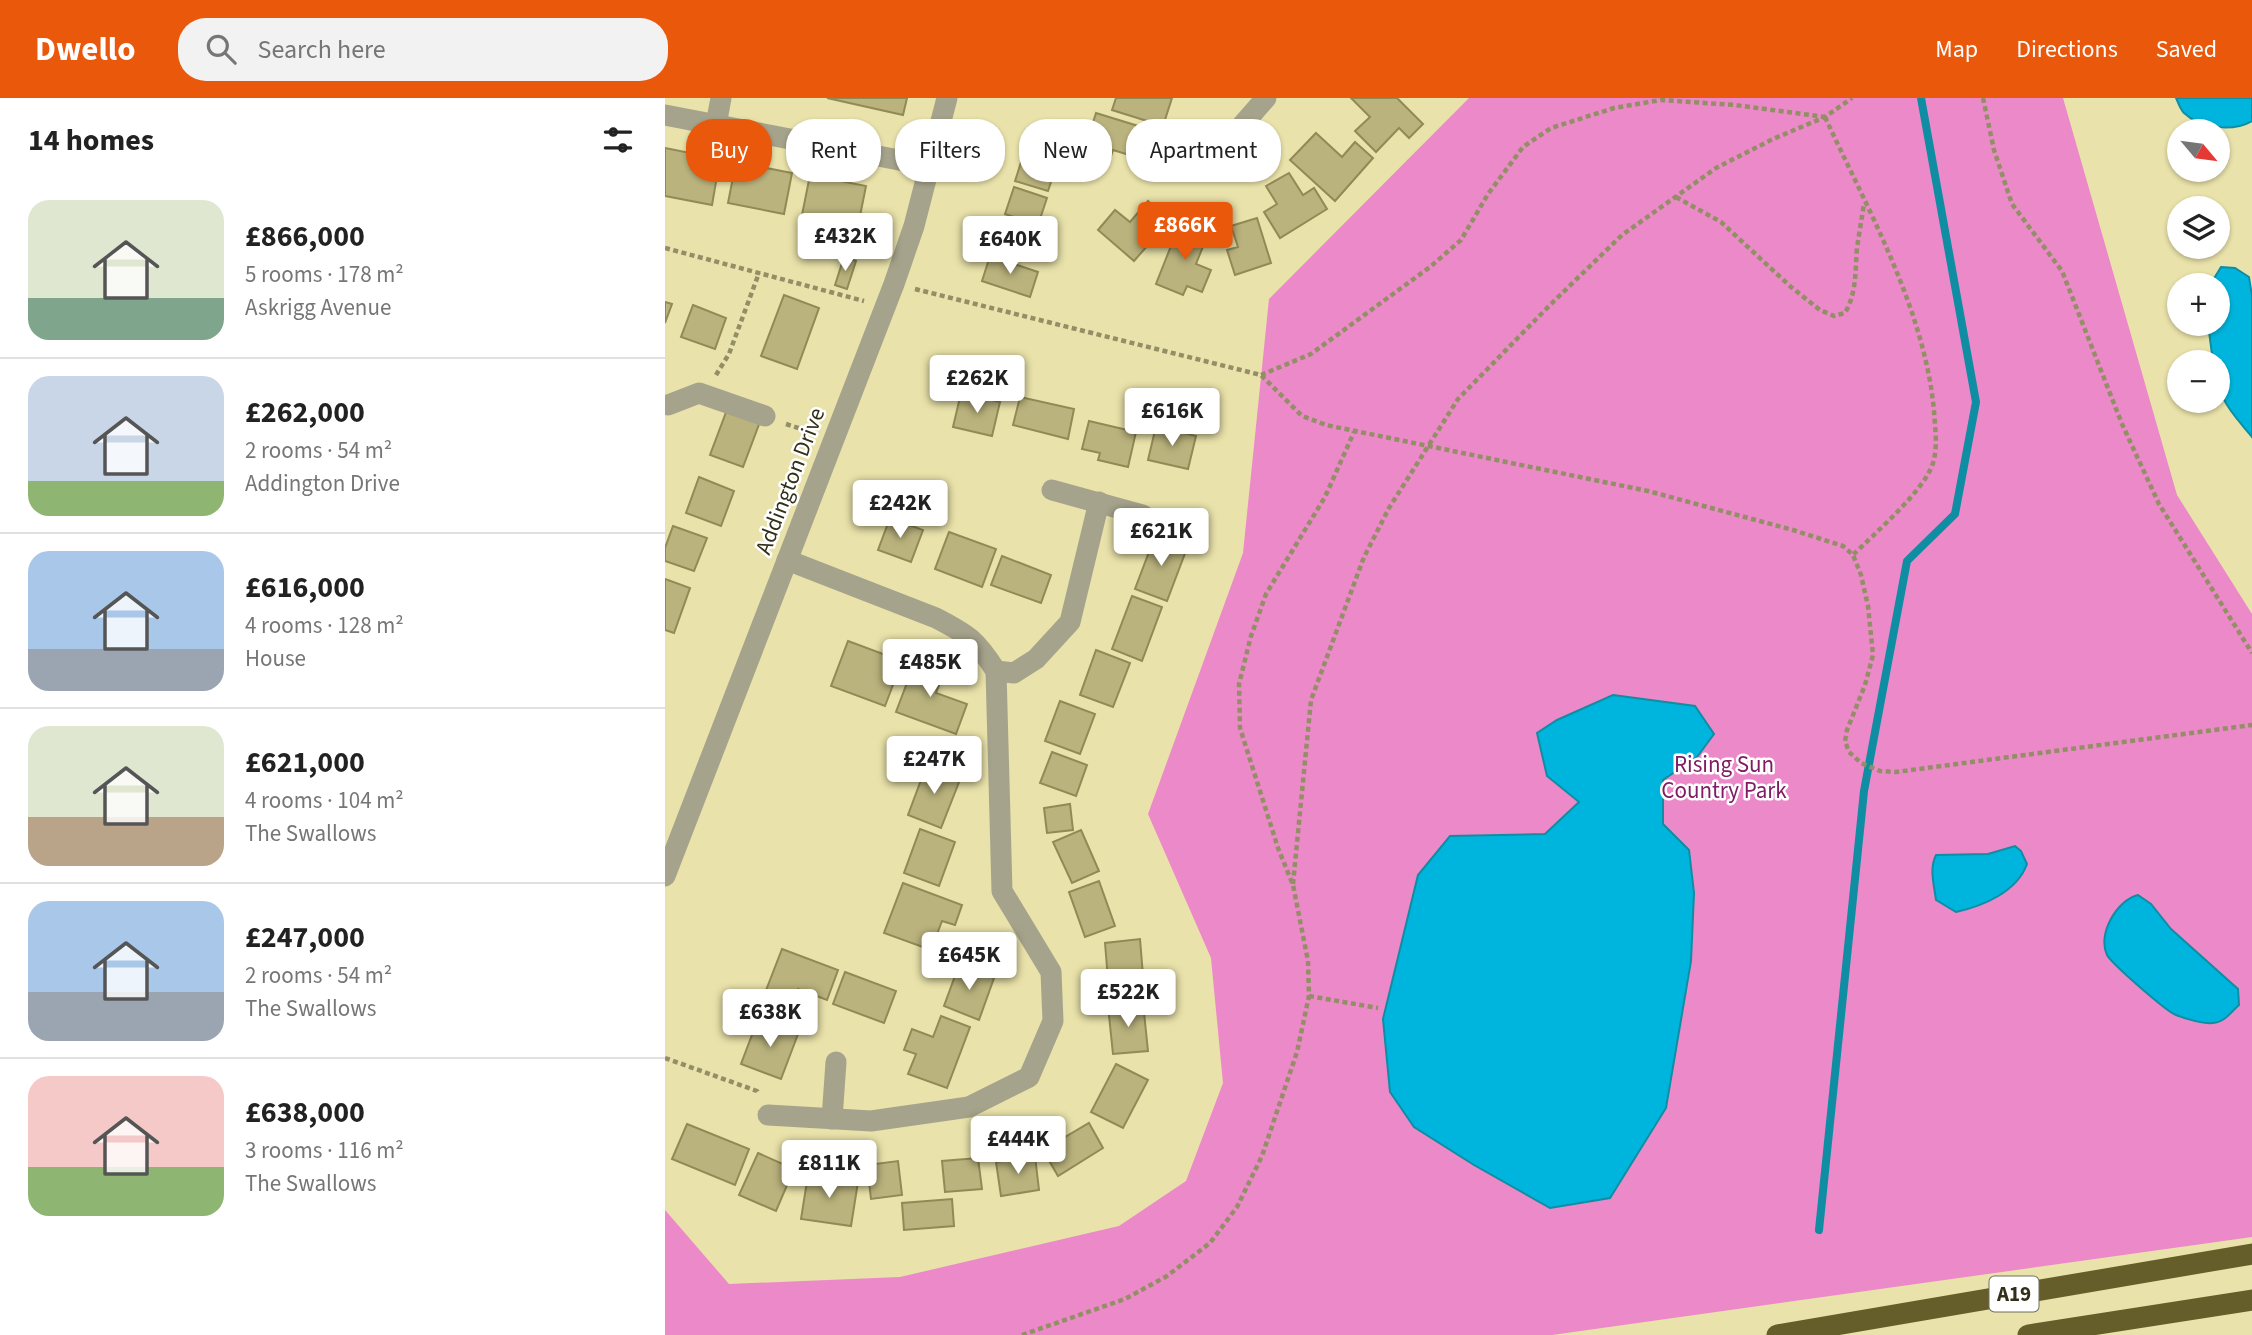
<!DOCTYPE html>
<meta charset="utf-8">
<style>
body{margin:0;font-family:"Source Sans 3",sans-serif;background:#f2f2f2;color:#222;height:100vh;display:flex;flex-direction:column;font-size:26px;white-space:nowrap}
*{box-sizing:border-box;margin:0}
p{font-size:23px;color:#767676}
.icon{flex:none;width:38px;height:38px;fill:none;stroke:currentColor;stroke-width:2;stroke-linecap:round;stroke-linejoin:round}
.map{position:relative;flex:1;overflow:hidden}
.panel{display:flex;flex-direction:column;background:#fff;width:665px}
.panel>*{flex:none}
.banner{position:absolute;left:21px;top:21px;width:665px;height:63px;display:flex;gap:14px}
.needle{width:46px;rotate:119deg}
.fabs{position:absolute;left:1502px;top:21px;display:grid;gap:14px}
.fabs a{display:grid;place-items:center;width:63px;height:63px;border-radius:50%;background:#fff;box-shadow:0 2px 5px #0004;font-size:35px}
.price{position:absolute;translate:-50% -60px;padding:0 16px;border-radius:7px;background:#fff;color:#222;font-size:23px;line-height:46px;filter:drop-shadow(0 2px 4px #0008)}
.price::after{content:'';position:absolute;left:50%;top:42px;width:21px;height:16px;margin-left:-10px;background:inherit;clip-path:polygon(0 0,100% 0,50% 100%)}
.price.current{background:#ea580c;color:#fff}
ul{padding:0;list-style:none}
li{display:flex;align-items:center;gap:21px;height:175px;padding:0 28px}
li+li{border-top:2px solid #e0e0e0}
li span{display:grid;place-items:center;flex:none;width:196px;height:140px;border-radius:21px;color:#555}
li>.icon{margin-inline-start:auto}
span .icon{width:84px;height:84px;fill:#fffc;stroke-width:1}
li b{font-size:30px}
h2{display:flex;justify-content:space-between;align-items:center;height:84px;padding:0 28px;font-size:30px}
.tag{padding:0 24px;border-radius:28px;background:#fff;box-shadow:0 2px 5px #0004;font-size:24px;line-height:63px}
.tag.current{background:#ea580c;color:#fff}
header{display:flex;align-items:center;gap:42px;box-sizing:border-box;height:98px;padding:0 35px;background:#ea580c;color:#fff}
header strong{font-size:33px}
nav{display:flex;gap:38px;margin-inline-start:auto;font-size:24px}
.search{width:490px;height:63px;background:#f2f2f2;display:flex;align-items:center;gap:18px;box-sizing:border-box;padding:0 24px;border-radius:28px;color:#767676;font-size:26px}
main{display:flex;flex:1;min-height:0}
.map>svg:first-child{display:block}
.green{fill:#eb89c9}
.water{fill:#00b5dd;stroke:#0f8da2;stroke-width:2}
.lines{fill:none;stroke-linecap:round;stroke-linejoin:round}
.stream{stroke:#0f8da2;stroke-width:8}
.building{fill:#bab37d;stroke:#918a56;stroke-width:2}
.path{stroke:#938e66;stroke-width:4.5;stroke-dasharray:5 3.5;stroke-linecap:butt}
.minor{stroke:#a6a38c;stroke-width:21}
.highway{stroke:#655e2a;stroke-width:21}
.labels{text-anchor:middle;dominant-baseline:central;stroke-width:5;stroke-linejoin:round;paint-order:stroke}
.shield{fill:#fff;stroke:#706e5f;stroke-width:2}
.shield-label{font-size:21px;font-weight:bold;fill:#33301a}
.street-label{font-size:23px;fill:#33301a;stroke:#fff}
.park-label{font-size:23px;fill:#801c65;stroke:#fff}
</style>
<header>
<strong>Dwello</strong>
<div class="search"><svg class="icon" aria-label="search" viewBox="0 0 24 24"><circle cx="10" cy="10" r="6"/><path d="M15 15l6 6"/></svg>Search here</div>
<nav><a>Map</a><a>Directions</a><a>Saved</a></nav>
</header>
<main>
<section class="panel">
<h2>14 homes<svg class="icon" aria-label="filters" viewBox="0 0 24 24"><path d="M4 7h16M4 17h16"/><circle cx="9" cy="7" r="2"/><circle cx="15" cy="17" r="2"/></svg></h2>
<ul>
<li><span style="background:linear-gradient(#dfe7d0 70%,#7fa58c 0)"><svg class="icon" aria-label="home" viewBox="0 0 24 24"><path d="M3 11l9-7 9 7M6 9v11h12V9"/></svg></span><div><b>£866,000</b><p>5 rooms · 178 m²</p><p>Askrigg Avenue</p></div></li>
<li><span style="background:linear-gradient(#c9d6e8 75%,#8fb573 0)"><svg class="icon" aria-label="home" viewBox="0 0 24 24"><path d="M3 11l9-7 9 7M6 9v11h12V9"/></svg></span><div><b>£262,000</b><p>2 rooms · 54 m²</p><p>Addington Drive</p></div></li>
<li><span style="background:linear-gradient(#a9c7e8 70%,#9aa5b1 0)"><svg class="icon" aria-label="home" viewBox="0 0 24 24"><path d="M3 11l9-7 9 7M6 9v11h12V9"/></svg></span><div><b>£616,000</b><p>4 rooms · 128 m²</p><p>House</p></div></li>
<li><span style="background:linear-gradient(#dfe7d0 65%,#b9a48a 0)"><svg class="icon" aria-label="home" viewBox="0 0 24 24"><path d="M3 11l9-7 9 7M6 9v11h12V9"/></svg></span><div><b>£621,000</b><p>4 rooms · 104 m²</p><p>The Swallows</p></div></li>
<li><span style="background:linear-gradient(#a9c7e8 65%,#9aa5b1 0)"><svg class="icon" aria-label="home" viewBox="0 0 24 24"><path d="M3 11l9-7 9 7M6 9v11h12V9"/></svg></span><div><b>£247,000</b><p>2 rooms · 54 m²</p><p>The Swallows</p></div></li>
<li><span style="background:linear-gradient(#f6c9c9 65%,#8fb573 0)"><svg class="icon" aria-label="home" viewBox="0 0 24 24"><path d="M3 11l9-7 9 7M6 9v11h12V9"/></svg></span><div><b>£638,000</b><p>3 rooms · 116 m²</p><p>The Swallows</p></div></li>
</ul>
</section>
<div class="map">
<svg width="1587" height="1237" viewBox="0 0 1587 1237">
<rect width="100%" height="100%" fill="#e9e2aa"/>
<path class="green" d="M804,0h594l114,397 75,119v623l-700,98h-887v-125l64,74 171,-7 219,-51 67,-45 37,-98 -12,-125 -63,-144 95,-261 26,-254z"/>
<g class="water">
<path d="M1511,0h76v23c-19,11 -51,8 -68,-8 -4,-4 -6,-11 -8,-15z"/>
<path d="M1556,169l14,1 14,9 3,19v141c-23,-28 -35,-37 -35,-75h-4l-5,-38h9v-39h-7z"/>
<path d="M948,597l82,11 19,28 -17,23 -34,23v44l26,26 5,43 -3,68 -25,147 -56,90 -60,10 -76,-43 -60,-38 -24,-35 -7,-73 35,-144 32,-39 95,-2 34,-32 -32,-26 -10,-43 20,-13z"/>
<path d="M1350,748l6,5 6,13c-10,28 -44,42 -71,48l-20,-12c-2,-16 -7,-31 0,-45l52,-1z"/>
<path d="M1473,797l13,9 20,25 67,60 1,16c-8,7 -14,17 -26,18 -10,1 -27,-4 -37,-8 -9,-3 -64,-51 -69,-60 -10,-21 10,-55 31,-60z"/>
</g>
<g class="lines">
<path class="stream" d="M1154,1132l45,-439 43,-230 48,-47 21,-112 -55,-304"/>
</g>
<g class="building">
<path d="M162,0h80l-4,17z"/>
<path d="M451,0h56l-9,28 -51,-16z"/>
<path d="M686,0h46l26,26 -14,14 -10,-10 -23,24 -21,-21 15,-14z"/>
<path d="M431,15l52,16 -9,29 -26,-8 -5,15 -26,-8z"/>
<path d="M651,35l26,24 13,-15 18,16 -38,43 -45,-41z"/>
<path d="M0,50l55,11 -8,46 -47,-9z"/>
<path d="M359,55l33,11 -9,27 -33,-10z"/>
<path d="M71,64l56,11 -8,41 -56,-11z"/>
<path d="M624,75l14,22 11,-7 13,21 -47,29 -16,-26 13,-8 -11,-18z"/>
<path d="M145,77l56,11 -8,40 -56,-11z"/>
<path d="M349,89l33,11 -9,27 -33,-11z"/>
<path d="M483,103l22,19 -36,41 -36,-31 17,-20 15,12z"/>
<path d="M592,120l14,45 -36,12 -8,-25 11,-3 -7,-21z"/>
<path d="M515,125l28,11 -12,30 15,6 -9,22 -15,-6 -4,9 -27,-11z"/>
<path d="M325,158l48,16 -8,25 -48,-16z"/>
<path d="M179,159l12,4 -9,28 -12,-4z"/>
<path d="M119,197l35,13 -22,61 -36,-13z"/>
<path d="M0,204l7,2 -7,19z"/>
<path d="M28,207l33,13 -11,31 -34,-12z"/>
<path d="M296,295l39,9 -8,34 -39,-9z"/>
<path d="M355,299l54,12 -6,30 -55,-14z"/>
<path d="M63,309l33,12 -18,48 -33,-12z"/>
<path d="M424,323l47,11 -8,35 -30,-7 2,-7 -18,-4z"/>
<path d="M491,328l40,10 -8,33 -40,-9z"/>
<path d="M34,379l35,14 -13,35 -35,-13z"/>
<path d="M225,420l33,12 -12,32 -33,-12z"/>
<path d="M8,428l34,12 -13,33 -29,-10v-13z"/>
<path d="M284,434l47,17 -14,38 -47,-18z"/>
<path d="M490,438l32,12 -20,53 -32,-12z"/>
<path d="M337,458l49,19 -10,28 -50,-18z"/>
<path d="M0,481l25,9 -16,45 -9,-3z"/>
<path d="M467,498l30,11 -20,54 -30,-12z"/>
<path d="M183,543l54,20 -17,45 -54,-20z"/>
<path d="M431,552l34,13 -17,44 -33,-12z"/>
<path d="M251,561l29,11 -9,23 31,11 -11,30 -60,-22z"/>
<path d="M395,603l35,13 -15,40 -35,-13z"/>
<path d="M387,654l35,13 -11,31 -36,-13z"/>
<path d="M262,666l34,13 -20,51 -33,-13z"/>
<path d="M405,706l3,26 -26,3 -3,-25z"/>
<path d="M255,731l35,13 -16,44 -35,-13z"/>
<path d="M416,732l18,41 -27,12 -19,-41z"/>
<path d="M434,783l16,45 -30,11 -16,-45z"/>
<path d="M238,785l59,22 -7,20 -13,-4 -11,29 -47,-17z"/>
<path d="M475,841l4,49 -35,4 -4,-49z"/>
<path d="M117,851l56,21 -11,30 -29,-11 -5,14 -28,-10z"/>
<path d="M294,867l35,13 -15,42 -35,-14z"/>
<path d="M180,874l51,19 -12,32 -51,-19z"/>
<path d="M478,905l5,48 -35,3 -5,-48z"/>
<path d="M276,918l29,11 -23,61 -39,-14 8,-20 -12,-4 8,-21 21,8z"/>
<path d="M93,921l40,15 -17,45 -40,-15z"/>
<path d="M451,966l32,16 -25,48 -32,-16z"/>
<path d="M424,1025l14,25 -45,28 -15,-26z"/>
<path d="M22,1026l62,25 -14,36 -63,-26z"/>
<path d="M93,1055l36,16 -18,42 -37,-16z"/>
<path d="M370,1058l4,34 -38,6 -5,-34z"/>
<path d="M313,1060l4,31 -37,3 -3,-31z"/>
<path d="M233,1063l4,34 -31,4 -4,-34z"/>
<path d="M143,1077l50,7 -7,44 -50,-7z"/>
<path d="M287,1101l2,27 -50,4 -2,-27z"/>
</g>
<g class="lines">
<g class="path">
<path d="M1318,0l11,52 18,54 50,67 60,153 37,80 93,149"/>
<path d="M1160,19c42,91 100,193 109,294 1,17 4,35 -1,52 -8,27 -59,71 -80,92"/>
<path d="M1011,99l45,25 70,65 29,23 14,6 11,-3c12,-21 10,-42 12,-65 2,-15 5,-30 7,-45"/>
<path d="M0,150l199,53"/>
<path d="M250,191l346,86 41,41 24,9 322,66 145,39 50,16 10,9 8,20 7,31 5,49 -8,30 -18,45 -2,11 4,11 12,11 19,8 16,1 356,-47"/>
<path d="M51,277l13,-21 30,-81"/>
<path d="M596,277l50,-21 119,-87 31,-27 27,-46 35,-47 28,-19 63,-20 47,-8 74,5 90,12"/>
<path d="M121,326l25,8"/>
<path d="M628,786l18,-184 53,-143 25,-49 69,-109 94,-96 70,-68 94,-67 57,-29 52,-22 27,-19"/>
<path d="M644,898l69,12"/>
<path d="M0,960l92,33 1,3"/>
<path d="M357,1237l103,-36 42,-23 43,-33 27,-36 25,-51 35,-104 12,-56 -1,-35 -15,-76 -15,-37 -38,-120 -1,-44 12,-48 15,-42 59,-97 29,-65"/>
</g>
<g class="minor">
<path d="M0,17l265,51"/>
<path d="M51,27l5,-27"/>
<path d="M551,57l50,-57"/>
<path d="M3,307l31,-12 66,23"/>
<path d="M387,392l91,25"/>
<path d="M331,573l18,2 22,-14 34,-37 29,-120"/>
<path d="M0,778l229,-592 20,-58 33,-128"/>
<path d="M103,1017l103,6 98,-14 60,-30 24,-56 -2,-49 -49,-81 -6,-220c-20,-31 -27,-36 -60,-53l-149,-58"/>
<path d="M167,1021l4,-57"/>
</g>
<g class="highway">
<path d="M1112,1237l475,-81"/>
<path d="M1363,1237l224,-35"/>
</g>
</g>
<g class="labels">
<rect class="shield" x="1324.5" y="1178.5" width="49" height="35" rx="5"/>
<g class="shield-label">
<text x="1349" y="1196">A19</text>
</g>
<g class="street-label">
<text transform="translate(125 383) rotate(-69)">Addington Drive</text>
</g>
<g class="park-label">
<text x="1059" y="666">Rising Sun<tspan x="1059" dy="26">Country Park</tspan></text>
</g>
</g>
</svg>
<div class="fabs">
<a><svg class="needle" viewBox="-14 -14 28 28"><path d="M0-13l5 13h-10z" fill="#e53935"/><path d="M0 13l5-13h-10z" fill="#767676"/></svg></a>
<a><svg class="icon" aria-label="layers" viewBox="0 0 24 24"><path d="M12 4l9 5-9 5-9-5zM3 14l9 5 9-5"/></svg></a>
<a>+</a>
<a>−</a>
</div>
<b class="price current" style="left:520px;top:164px">£866K</b>
<b class="price" style="left:180px;top:175px">£432K</b>
<b class="price" style="left:345px;top:178px">£640K</b>
<b class="price" style="left:312px;top:317px">£262K</b>
<b class="price" style="left:507px;top:350px">£616K</b>
<b class="price" style="left:235px;top:442px">£242K</b>
<b class="price" style="left:496px;top:470px">£621K</b>
<b class="price" style="left:265px;top:601px">£485K</b>
<b class="price" style="left:269px;top:698px">£247K</b>
<b class="price" style="left:304px;top:894px">£645K</b>
<b class="price" style="left:463px;top:931px">£522K</b>
<b class="price" style="left:105px;top:951px">£638K</b>
<b class="price" style="left:353px;top:1078px">£444K</b>
<b class="price" style="left:164px;top:1102px">£811K</b>
<div class="banner">
<a class="tag current">Buy</a>
<a class="tag">Rent</a>
<a class="tag">Filters</a>
<a class="tag">New</a>
<a class="tag">Apartment</a>
</div>
</div>
</main>
